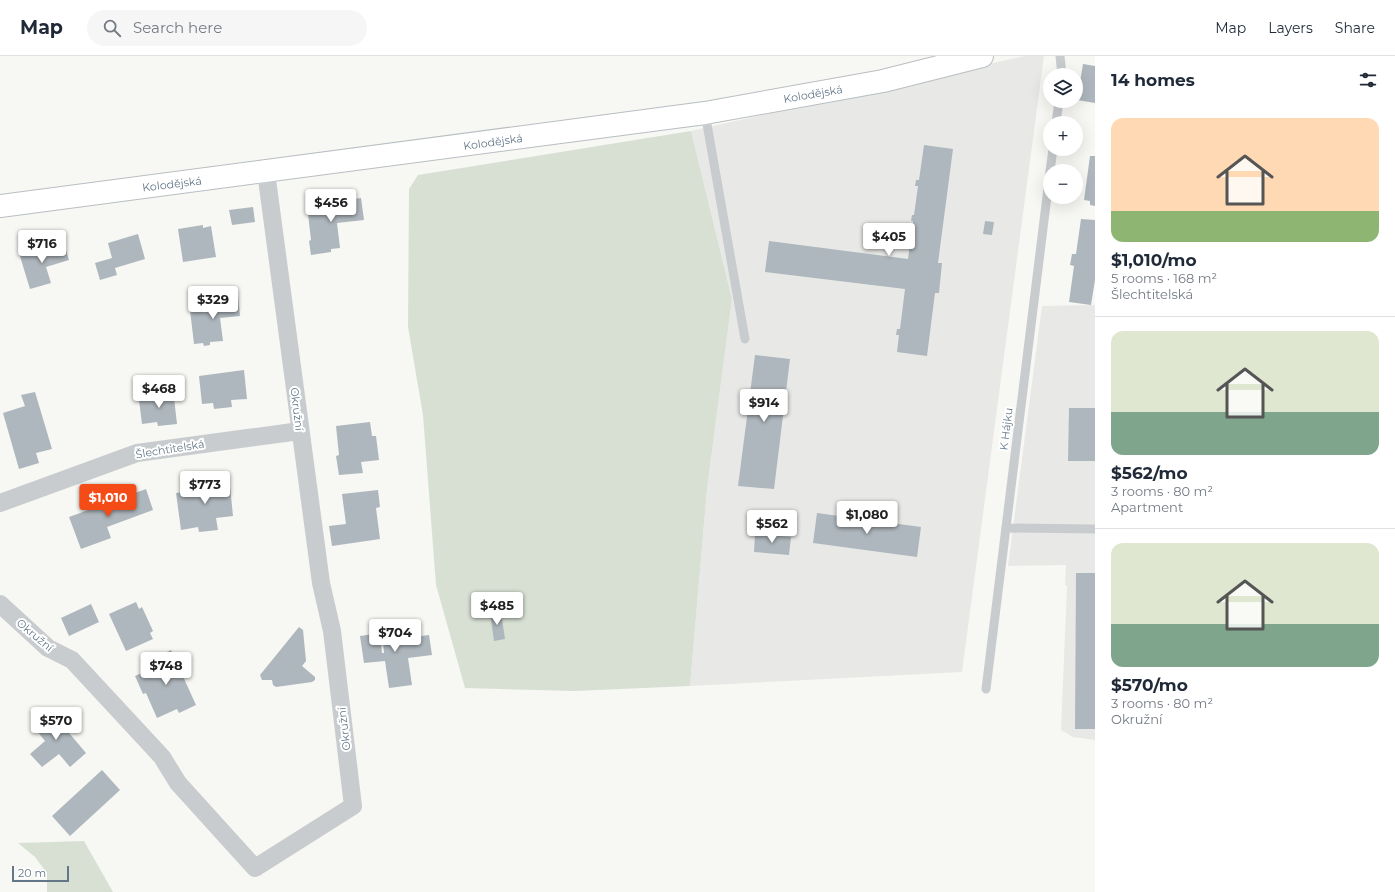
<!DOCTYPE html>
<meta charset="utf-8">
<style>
body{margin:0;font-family:Montserrat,sans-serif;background:#f6f6f7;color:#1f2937;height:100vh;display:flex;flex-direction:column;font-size:15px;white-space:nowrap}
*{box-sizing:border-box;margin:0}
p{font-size:13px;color:#747a83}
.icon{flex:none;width:22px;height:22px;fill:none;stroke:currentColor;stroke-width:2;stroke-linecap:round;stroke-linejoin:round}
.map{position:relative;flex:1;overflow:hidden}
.sheet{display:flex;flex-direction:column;background:#fff;width:300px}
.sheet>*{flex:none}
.tools{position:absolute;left:1043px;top:12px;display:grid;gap:8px}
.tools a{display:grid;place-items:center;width:40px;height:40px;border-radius:50%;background:#fff;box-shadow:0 4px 16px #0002;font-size:20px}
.scale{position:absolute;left:12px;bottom:10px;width:57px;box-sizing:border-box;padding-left:4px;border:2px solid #637788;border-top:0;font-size:11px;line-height:14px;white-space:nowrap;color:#637788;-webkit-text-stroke:3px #fff;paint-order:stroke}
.price{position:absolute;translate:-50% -34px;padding:0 9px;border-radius:4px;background:#fff;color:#222;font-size:13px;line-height:26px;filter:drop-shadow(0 1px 2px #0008)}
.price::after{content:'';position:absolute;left:50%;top:24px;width:12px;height:9px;margin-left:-6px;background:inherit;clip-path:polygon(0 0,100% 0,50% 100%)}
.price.on{background:#f44b17;color:#fff}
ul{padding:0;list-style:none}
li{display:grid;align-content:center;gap:8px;height:212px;padding:0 16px}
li+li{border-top:1px solid #e0e1e3}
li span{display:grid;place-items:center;height:124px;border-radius:12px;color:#555}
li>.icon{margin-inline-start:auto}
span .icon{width:72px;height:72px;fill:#fffc;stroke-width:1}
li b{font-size:17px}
h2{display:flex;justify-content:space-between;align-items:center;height:48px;padding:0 16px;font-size:17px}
header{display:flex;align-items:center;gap:24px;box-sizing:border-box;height:56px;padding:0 20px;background:#fff;border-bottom:1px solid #e0e1e3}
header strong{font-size:19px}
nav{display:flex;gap:22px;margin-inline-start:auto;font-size:14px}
.search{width:280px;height:36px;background:#f6f6f7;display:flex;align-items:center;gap:10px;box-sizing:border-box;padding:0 14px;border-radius:22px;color:#747a83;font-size:15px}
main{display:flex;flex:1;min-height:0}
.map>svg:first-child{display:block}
.built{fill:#e8e9e7}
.green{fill:#d8e0d4}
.building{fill:#aeb7bd}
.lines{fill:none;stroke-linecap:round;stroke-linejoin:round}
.secondary-casing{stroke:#b8bec2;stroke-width:24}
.lane{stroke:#c9cccf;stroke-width:9}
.street{stroke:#c9cccf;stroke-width:18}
.secondary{stroke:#fff;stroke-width:22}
.labels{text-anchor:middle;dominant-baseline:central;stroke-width:4;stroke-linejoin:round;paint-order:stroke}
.street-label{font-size:11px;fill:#637788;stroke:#fff}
</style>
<header>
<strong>Map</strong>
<div class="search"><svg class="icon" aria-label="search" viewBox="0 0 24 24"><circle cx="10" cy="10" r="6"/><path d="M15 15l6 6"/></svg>Search here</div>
<nav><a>Map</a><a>Layers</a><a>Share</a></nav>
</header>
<main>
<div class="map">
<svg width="1095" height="836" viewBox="0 0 1095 836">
<rect width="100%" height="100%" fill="#f7f7f3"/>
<g class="built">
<path d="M1025,0h19l-82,616 -272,14 17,-197 25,-190 -41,-168z"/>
<path d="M1095,249v435l-22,-3 -12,-7 6,-144 -2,-1 1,-20 -58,1 34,-260z"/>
</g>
<g class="green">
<path d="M691,75l41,168 -25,190 -17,197 -116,5 -109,-3 -29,-103 -13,-170 -15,-88 1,-138 9,-14z"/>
<path d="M84,785l29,51h-66v-19l-12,-16 -17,-14z"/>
</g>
<g class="building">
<path d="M1083,8l12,2v37l-18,-3z"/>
<path d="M924,89l29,4 -15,114h4l-3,30h-4l-8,63 -30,-4 2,-17h-3l1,-6h3l5,-40 -140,-17 4,-31 139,18 5,-38h-2l1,-6h2l4,-29h-3l1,-6h3z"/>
<path d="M1090,100h5v50l-5,-1v-4l-6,-1z"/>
<path d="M361,142l3,22 -27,3 3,25 -9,1v3l-20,3 -2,-14 2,-1 -4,-35z"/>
<path d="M253,151l2,15 -23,3 -3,-15z"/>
<path d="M1081,163l14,1v60l-4,25 -22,-3 5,-36 -4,-1 2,-11h4z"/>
<path d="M985,165l9,1 -2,13 -9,-1z"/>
<path d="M203,169v3l8,-2 5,31 -33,5 -5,-33z"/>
<path d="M138,178l7,25 -30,9 2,7 -17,5 -5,-17 17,-5 -4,-15z"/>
<path d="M64,187l5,17 -23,7 5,16 -21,6 -11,-36 21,-6 1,3z"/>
<path d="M238,238l2,22 -20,2 3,23 -13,1v3l-6,1 -1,-3 -9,1 -4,-34 28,-3 -1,-10z"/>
<path d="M755,299l35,4 -16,130 -36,-3z"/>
<path d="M244,314l3,29 -16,1 1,7 -18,2 -1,-6 -11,1 -3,-28z"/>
<path d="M173,333l4,35 -19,2 -1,-4 -15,2 -3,-24 15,-2 -1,-6z"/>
<path d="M35,336l17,57 -16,4 3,10 -20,6 -16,-56 22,-7 -4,-11z"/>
<path d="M1069,352h26v53h-27z"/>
<path d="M370,366l2,14h4l3,24 -18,2 2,11 -24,2 -3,-19 3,-1 -3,-29z"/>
<path d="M229,420l4,40 -17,2 2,12 -19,2 -1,-5 -17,3 -5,-37 18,-2 -1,-8z"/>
<path d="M146,433l7,21 -46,17 4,11 -30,11 -12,-32z"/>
<path d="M378,434l2,17 -4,1 4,31 -48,7 -3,-20 17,-2 -4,-30z"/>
<path d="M817,457l104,14 -4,30 -104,-14z"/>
<path d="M755,478l36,3 -2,18 -35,-3z"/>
<path d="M1076,517h19v156h-20z"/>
<path d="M136,546l3,7 3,-2 11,24 -3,2 3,6 -27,12 -17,-37z"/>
<path d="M91,548l8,18 -30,14 -8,-18z"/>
<path d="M501,556l4,27 -11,2 -4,-28z"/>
<path d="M404,570l2,12 23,-3 3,20 -24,3 4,27 -23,3 -4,-27 -21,2 -4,-27 20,-3 2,20h2l-1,-12 5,-1 -1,-5 -5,1 -1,-8z"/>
<path d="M299,571l4,3 3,31 -4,5 13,11v3l-3,2 -36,5 -3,-2 -1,-5h-10l-2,-5z"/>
<path d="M171,594l25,55 -17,8 -2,-4 -20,9 -11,-25 -3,1 -8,-18 21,-9 -4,-8z"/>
<path d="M56,651l13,16 -5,4 22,26 -16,14 -11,-13 -17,13 -12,-13 15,-13 -12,-15z"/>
<path d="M102,714l18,20 -50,46 -18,-20z"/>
</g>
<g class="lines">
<g class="secondary-casing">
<path id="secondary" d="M0,150l705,-93 178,-32 99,-25"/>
</g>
<g class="lane">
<path d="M1060,0l2,19"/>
<path d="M705,57l40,226"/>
<path d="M1056,67l3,-22"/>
<path d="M1050,115l3,-22"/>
<path d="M1006,472l89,1"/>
<path d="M986,633l64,-517"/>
</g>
<g class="street">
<path d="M0,447l137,-50 163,-22"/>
<path d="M0,548l48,44 24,12 90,97 16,26 77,85 98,-62 -21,-175 -11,-48 -55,-411"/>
</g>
<use href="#secondary" class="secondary"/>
</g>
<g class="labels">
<g class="street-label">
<text transform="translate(813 38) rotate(-10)">Kolodějská</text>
<text transform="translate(493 86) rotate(-8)">Kolodějská</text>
<text transform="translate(172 128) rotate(-7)">Kolodějská</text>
<text transform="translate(297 353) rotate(83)">Okružní</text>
<text transform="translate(1006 373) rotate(-83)">K Hájku</text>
<text transform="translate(170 393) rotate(-9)">Šlechtitelská</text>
<text transform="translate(35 579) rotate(40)">Okružní</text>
<text transform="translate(344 673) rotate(-97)">Okružní</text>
</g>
</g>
</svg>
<div class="tools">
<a><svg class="icon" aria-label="layers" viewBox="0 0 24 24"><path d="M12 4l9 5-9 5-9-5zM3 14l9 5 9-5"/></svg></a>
<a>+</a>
<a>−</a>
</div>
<div class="scale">20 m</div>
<b class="price" style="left:331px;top:167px">$456</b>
<b class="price" style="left:889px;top:201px">$405</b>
<b class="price" style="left:42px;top:208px">$716</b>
<b class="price" style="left:213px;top:264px">$329</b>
<b class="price" style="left:159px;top:353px">$468</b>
<b class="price" style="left:764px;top:367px">$914</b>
<b class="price" style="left:205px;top:449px">$773</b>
<b class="price on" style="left:108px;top:462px">$1,010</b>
<b class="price" style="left:867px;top:479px">$1,080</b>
<b class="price" style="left:772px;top:488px">$562</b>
<b class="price" style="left:497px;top:570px">$485</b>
<b class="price" style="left:395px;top:597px">$704</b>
<b class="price" style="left:166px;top:630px">$748</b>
<b class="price" style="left:56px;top:685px">$570</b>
</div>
<section class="sheet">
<h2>14 homes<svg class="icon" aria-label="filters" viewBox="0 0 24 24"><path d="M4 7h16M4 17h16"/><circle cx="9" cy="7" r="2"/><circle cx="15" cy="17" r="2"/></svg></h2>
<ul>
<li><span style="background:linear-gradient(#ffd9b3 75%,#8fb573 0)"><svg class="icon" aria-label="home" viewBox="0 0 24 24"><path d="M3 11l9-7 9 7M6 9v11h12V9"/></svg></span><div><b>$1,010/mo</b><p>5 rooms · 168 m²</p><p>Šlechtitelská</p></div></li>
<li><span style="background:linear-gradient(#dfe7d0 65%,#7fa58c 0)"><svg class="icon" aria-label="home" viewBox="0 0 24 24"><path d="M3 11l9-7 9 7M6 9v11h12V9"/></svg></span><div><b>$562/mo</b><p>3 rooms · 80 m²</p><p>Apartment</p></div></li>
<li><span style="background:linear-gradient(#dfe7d0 65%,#7fa58c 0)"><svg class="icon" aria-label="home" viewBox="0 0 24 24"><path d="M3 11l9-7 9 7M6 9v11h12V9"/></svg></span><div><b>$570/mo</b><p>3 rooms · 80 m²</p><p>Okružní</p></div></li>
</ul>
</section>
</main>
